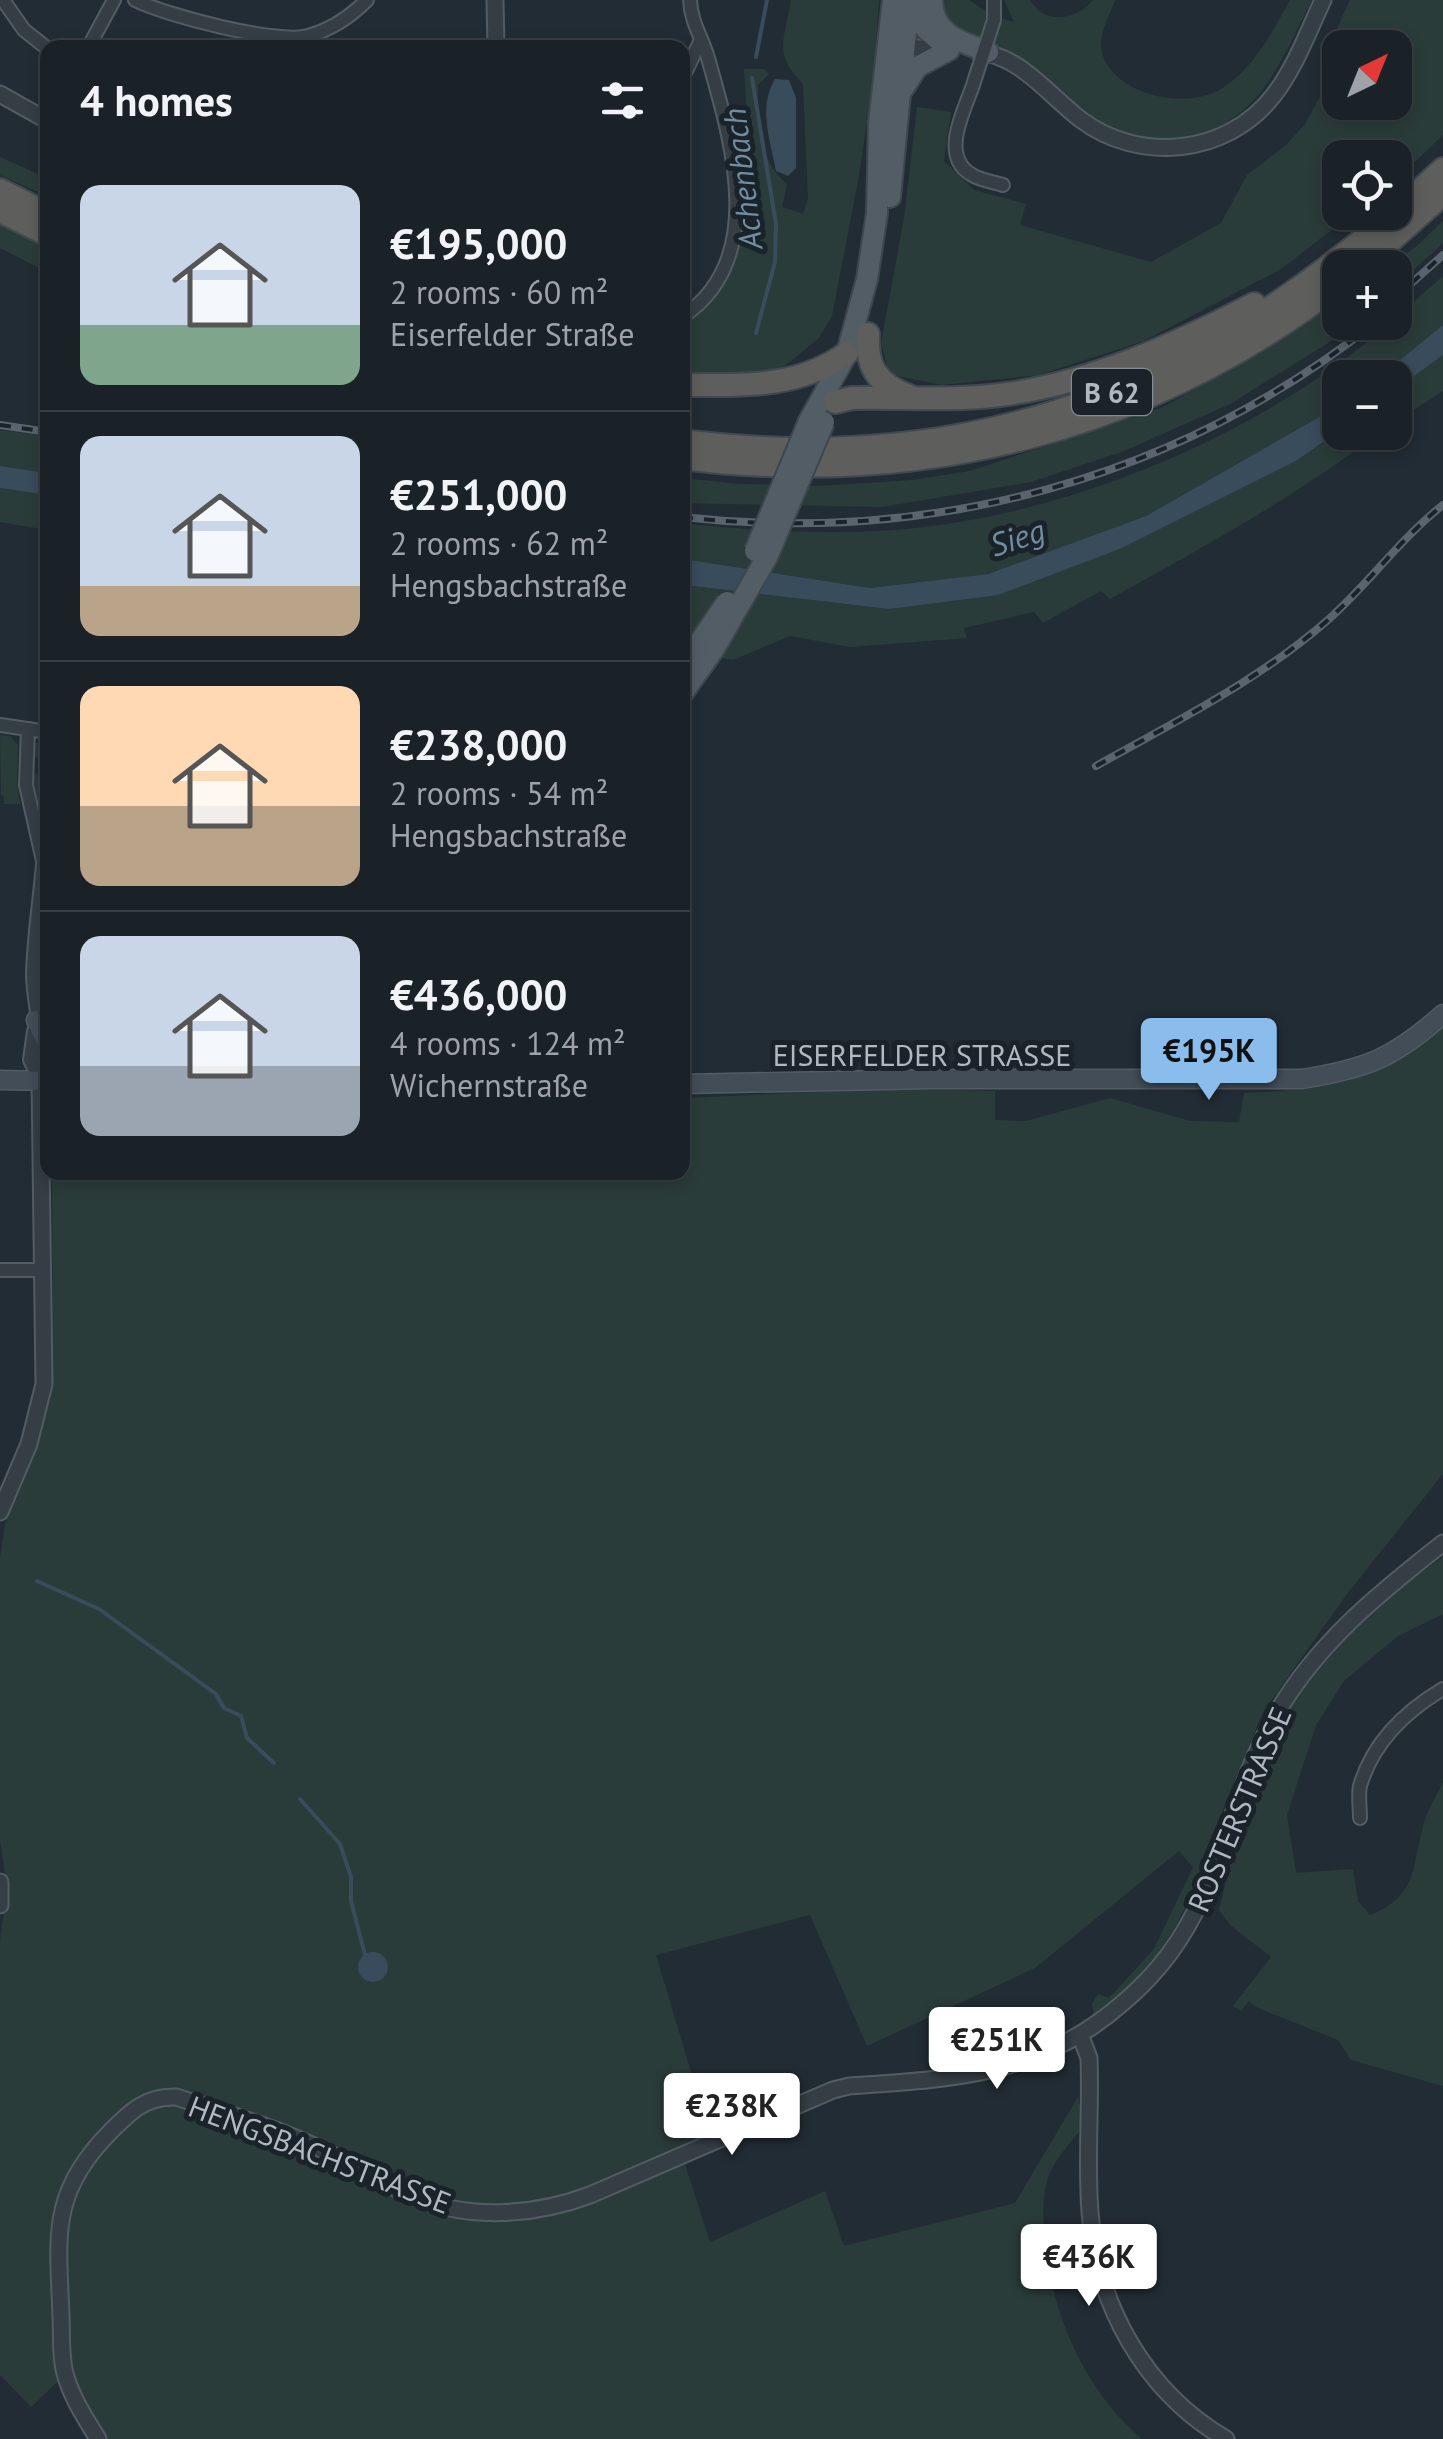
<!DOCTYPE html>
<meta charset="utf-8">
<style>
body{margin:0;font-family:"PT Sans",sans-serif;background:#23292f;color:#f1f3f6;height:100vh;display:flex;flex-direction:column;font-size:38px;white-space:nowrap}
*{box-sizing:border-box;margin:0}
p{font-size:32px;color:#9fa3a7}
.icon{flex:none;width:55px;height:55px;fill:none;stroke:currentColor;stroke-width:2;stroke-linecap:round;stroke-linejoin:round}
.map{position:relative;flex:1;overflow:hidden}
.details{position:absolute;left:40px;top:40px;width:650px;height:1140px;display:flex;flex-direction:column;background:#1a2127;border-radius:20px;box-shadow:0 5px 15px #0003,0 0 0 2px #383e44}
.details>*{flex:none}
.needle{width:65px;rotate:43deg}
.buttons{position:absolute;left:1322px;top:30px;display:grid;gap:20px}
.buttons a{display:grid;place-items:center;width:90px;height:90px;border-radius:20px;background:#1a2127;box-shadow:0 5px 15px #0003,0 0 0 2px #383e44;font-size:50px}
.price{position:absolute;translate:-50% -85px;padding:0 22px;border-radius:10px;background:#fff;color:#222;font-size:32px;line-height:65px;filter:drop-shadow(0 2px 5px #0008)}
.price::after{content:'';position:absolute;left:50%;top:60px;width:30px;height:22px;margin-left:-15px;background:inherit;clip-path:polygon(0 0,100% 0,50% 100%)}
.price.current{background:#8abdeb;color:#111}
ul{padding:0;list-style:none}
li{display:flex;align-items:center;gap:30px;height:250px;padding:0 40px}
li+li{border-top:2px solid #383e44}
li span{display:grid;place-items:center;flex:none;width:280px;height:200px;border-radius:20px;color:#555}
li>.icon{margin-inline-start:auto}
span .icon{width:120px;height:120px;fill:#fffc;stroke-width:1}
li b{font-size:42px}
h2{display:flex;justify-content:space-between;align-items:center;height:120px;padding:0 40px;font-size:42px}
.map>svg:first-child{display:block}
.green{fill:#2a3c39;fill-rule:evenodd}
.water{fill:#394c5c}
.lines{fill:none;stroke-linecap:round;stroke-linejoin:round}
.stream{stroke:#394c5c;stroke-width:4}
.minor-casing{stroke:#525c63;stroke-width:16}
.tertiary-casing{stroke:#525c63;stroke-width:19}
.secondary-casing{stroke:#525c63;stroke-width:21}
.primary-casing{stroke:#3e474e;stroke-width:24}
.trunk-casing{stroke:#3f494f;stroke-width:26}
.minor{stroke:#353e45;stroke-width:12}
.tertiary{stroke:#353e45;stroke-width:15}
.secondary{stroke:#434d57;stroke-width:18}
.primary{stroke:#535d65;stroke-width:20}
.trunk{stroke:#5e5e5c;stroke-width:22}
.rail-casing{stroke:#59646e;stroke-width:8}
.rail{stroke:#1a2329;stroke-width:4;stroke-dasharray:11;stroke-linecap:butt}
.minor-bridge-casing{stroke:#525c63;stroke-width:16;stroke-linecap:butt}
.primary-bridge-casing{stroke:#3e474e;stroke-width:24;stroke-linecap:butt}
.minor-bridge{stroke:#353e45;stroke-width:12}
.primary-bridge{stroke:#535d65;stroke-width:20}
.labels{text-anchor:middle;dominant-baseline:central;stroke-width:10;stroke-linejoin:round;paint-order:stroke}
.shield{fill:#1a2329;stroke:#828c94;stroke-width:2.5}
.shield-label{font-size:28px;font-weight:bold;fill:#afb9c2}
.street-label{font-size:30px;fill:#afb9c2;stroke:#1a2329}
.water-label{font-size:32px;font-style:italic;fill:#728da2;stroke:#1a2329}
</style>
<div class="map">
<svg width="1443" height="2439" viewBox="0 0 1443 2439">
<rect width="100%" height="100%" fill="#222c34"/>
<g class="green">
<path d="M791,0h88l-5,74 -15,102 -27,140 -13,22 -38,31 -36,6 -62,-1v-45c12,-13 26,-26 37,-41 36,-53 20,-110 9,-168l18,-5 -3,-46h20l5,5 -11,11c0,35 0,76 29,99l-5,23 21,7 5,-15 -5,-115c-31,-31 -18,-44 -12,-84z"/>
<path d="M936,0h33l22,15 23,7 -10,-22h26c15,26 46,20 63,0h22c-5,16 -18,36 -13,53 13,44 88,58 122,34 30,-20 49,-56 66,-87h22c-33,64 -55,132 -139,138 -25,2 -52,-4 -74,-17 -26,-17 -47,-41 -72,-58 -23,-17 -51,-25 -77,-35z"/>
<path d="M1350,0h93v135l-48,46v-23h-55v54l14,1 -73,56 -137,72 -105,34 -98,10 -52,-11 -8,-31 23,-125 13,-111 34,5 -7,49 30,29 52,14 -6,21 131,37 70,-39 26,-48 39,-30 19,-21 31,-57 -11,-13zM1340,48h55v54h-55z"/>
<path d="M0,157l47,21v18l-47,-21z"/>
<path d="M1443,221v22l-48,44v-19l-9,-1 31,-21z"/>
<path d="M0,224l47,24v24l-47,-24z"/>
<path d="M1443,276v49l-64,52 -39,1v27l-194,111 -158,58 -118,14 -187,-29v-36c69,8 141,12 211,7 172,-13 366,-94 496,-207l5,-1v-4z"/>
<path d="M1340,299v23l13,1 -25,20 -98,61 -106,47 -93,31 -149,25 -199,-4v-25l57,6 79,2 93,-6 58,-9 191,-63 95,-53z"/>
<path d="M1443,355v36l-48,31v-32z"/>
<path d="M0,430l47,6v37l-47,-7z"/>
<path d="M1340,430v2l39,1c-84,64 -177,115 -269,166l-9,-8 -58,32 -9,-11 -70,16 3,10 -117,9 -60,-11 -57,24 -50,-9 -1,-66 207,24 233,-61 174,-87z"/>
<path d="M0,488l47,7v35l-47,-8z"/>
<path d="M0,735l10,1 8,9 -1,38 3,21h-16v-8l-3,-1z"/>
<path d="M41,741l7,4 -4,38 3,19 -4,-5 -2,16 6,8 -2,25 -15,-78 7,7 1,-15 -6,-9 2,-7z"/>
<path d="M1443,1028v446l-96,120 -84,118 -37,89 -22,67 -27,56 -18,28 -30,34 -35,29 -2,-11 6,-10 11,4 45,-49 39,-82 -14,-16 -144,117 -168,78 -57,-131 -154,40 54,180 -29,17 29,90 115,-51 19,55 171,-43 63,-106 5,30c-10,13 -25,28 -32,44 -9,18 -8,42 -7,62 6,76 38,155 98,206h-1051l11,-11 -33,-57 -38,36 -31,-32v-434l7,-54 -7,-46v-284l5,-33 37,-95 11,-58 -1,-198 630,-1 1,-74 206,-9 106,2v29l31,1 84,-23 80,23 49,1 5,-29c91,-4 124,-9 199,-65z"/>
<path d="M1443,1557v57l-45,22 -54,45 -28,44 -29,90 9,58 57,-4 5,32 12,14c47,-18 42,-47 53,-89 4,-15 13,-30 20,-44v304l-92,-26 -13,-20 -82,-33 -7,-6 -8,10 -8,-5 38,-49 -41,-32 -11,-15c24,-99 49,-195 122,-271 30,-31 67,-57 102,-82z"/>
</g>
<g class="water">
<path d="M775,79l14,1 7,18v70l-8,8 -12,-5c-6,-31 -18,-64 -1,-92z"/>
<path d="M1443,325v30l-48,35v-12l-16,-1z"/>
<path d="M1340,405v25l-44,31 -174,87 -124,47 -109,14 -206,-24v-26l187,29 118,-14 158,-58z"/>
<path d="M0,466l47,7v22l-47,-7z"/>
<circle cx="373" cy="1967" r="15"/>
</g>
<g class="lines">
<g class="stream">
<path d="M756,57l11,-57"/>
<path d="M752,78l24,146 -1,38 -19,71"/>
<path d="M37,1581l62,28 117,85 8,14 17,8 6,22 27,25"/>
<path d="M300,1799l40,45 11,33v24l14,54"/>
</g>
<g class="minor-casing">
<g id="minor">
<path d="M3,0l21,30 24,19"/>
<path d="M135,0c29,15 144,45 173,36 22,-6 43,-20 59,-36"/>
<path d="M994,0v20"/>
<path d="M88,48l26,-48"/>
<path d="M682,79l19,-39"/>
<path d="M972,88c-9,25 -32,69 0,87 8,5 21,7 31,10"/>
<path d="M682,317c87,-57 49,-177 26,-259 -6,-21 -17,-35 -18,-58"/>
<path d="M0,725l48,7"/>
<path d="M28,729l-2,56 17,76"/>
<path d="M34,1031l-4,29 10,21"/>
<path d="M40,1081c8,-34 -7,-72 -7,-108 1,-36 7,-73 10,-109l5,-12"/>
<path d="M0,1270h43"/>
<path d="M1360,1818c0,-10 -2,-23 0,-32 13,-44 46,-75 83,-97"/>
</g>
</g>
<g class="tertiary-casing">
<g id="tertiary">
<path d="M495,0l1,48"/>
<path d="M905,47l45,3"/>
<path d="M978,52c40,2 72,44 102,67 59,45 147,36 193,-23 22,-28 35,-64 50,-96"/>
<path d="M0,94l48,27"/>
<path d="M0,1512l29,-68 15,-60 -4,-303"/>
<path d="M0,1882v23"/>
<path d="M1081,2037l8,21c2,51 -3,103 1,154 6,92 55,180 136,227"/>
<path d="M98,2439c-12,-20 -25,-39 -32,-62 -6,-19 -4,-41 -5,-61 -3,-79 -12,-123 50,-185 20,-20 35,-35 65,-34 46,15 94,29 138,49 33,15 63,35 96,49 56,26 124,21 180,0l243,-105 16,-4c106,-7 193,-11 276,-85 34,-29 58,-61 76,-102 27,-60 41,-126 74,-183 42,-73 103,-122 168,-173"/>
</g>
</g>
<g class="secondary-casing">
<g id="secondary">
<path d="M36,1020l12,26"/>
<path d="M0,1080l48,1"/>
<path d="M682,1084l249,-5h371c64,-10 92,-21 141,-65"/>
</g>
</g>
<g class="primary-casing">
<g id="primary">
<path d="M932,0c0,34 29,42 56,52"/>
<path d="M903,89l14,-22 32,-17 -24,-22 -10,-28"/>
<path d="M890,197l19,-197"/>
<path d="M809,421l38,-68 20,-74 10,-66 2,-90 14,-123"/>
<path d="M682,664l15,-18"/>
<path d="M682,694l32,-45"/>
</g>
</g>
<g class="trunk-casing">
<g id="trunk">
<path d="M0,190l48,24"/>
<path d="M0,211l48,24"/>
<path d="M1360,268l83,-74"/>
<path d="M868,334c-2,33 9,50 41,62"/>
<path d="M682,385c60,0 115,4 165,-32"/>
<path d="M835,402l17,-4c49,-1 99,3 148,-3 88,-11 175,-50 254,-91"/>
<path d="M682,441c310,39 539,-63 761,-272"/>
<path d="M682,458c239,30 467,-27 658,-175"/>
</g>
</g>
<use href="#minor" class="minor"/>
<use href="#tertiary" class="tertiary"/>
<use href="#secondary" class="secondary"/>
<use href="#primary" class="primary"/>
<use href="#trunk" class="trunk"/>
<g class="rail-casing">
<g id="rail">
<path d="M1395,298l48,-43"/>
<path d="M0,425l48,7"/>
<path d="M682,517c251,28 496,-38 694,-195"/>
<path d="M1096,766c80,-45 164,-86 233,-147 40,-36 72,-81 114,-114"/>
</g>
</g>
<use href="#rail" class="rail"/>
<g class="minor-bridge-casing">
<path id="minor-bridge" d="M972,88l22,-68"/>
</g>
<g class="primary-bridge-casing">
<g id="primary-bridge">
<path d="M755,551l54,-130"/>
<path d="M697,646l30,-44"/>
<path d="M714,649l53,-92 57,-135"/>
</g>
</g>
<use href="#minor-bridge" class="minor-bridge"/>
<use href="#primary-bridge" class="primary-bridge"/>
</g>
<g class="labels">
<rect class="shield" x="1072" y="369" width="80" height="46" rx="8"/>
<g class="shield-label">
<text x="1112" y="392">B 62</text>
</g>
<g class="street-label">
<text x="922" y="1054">EISERFELDER STRASSE</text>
<text transform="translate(1239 1809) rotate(-67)">ROSTERSTRASSE</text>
<text transform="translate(320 2154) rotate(21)">HENGSBACHSTRASSE</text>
</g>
<g class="water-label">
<text transform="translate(742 179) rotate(-97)">Achenbach</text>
<text transform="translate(1017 537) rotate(-18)">Sieg</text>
</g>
</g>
</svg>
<div class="buttons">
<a><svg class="needle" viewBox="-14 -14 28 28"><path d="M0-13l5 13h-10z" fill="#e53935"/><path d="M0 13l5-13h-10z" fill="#9fa3a7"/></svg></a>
<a><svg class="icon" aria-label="locate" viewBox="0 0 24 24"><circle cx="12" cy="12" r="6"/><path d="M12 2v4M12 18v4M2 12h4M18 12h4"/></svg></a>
<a>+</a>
<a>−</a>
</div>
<b class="price current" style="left:1209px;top:1103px">€195K</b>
<b class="price" style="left:997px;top:2092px">€251K</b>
<b class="price" style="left:732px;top:2158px">€238K</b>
<b class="price" style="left:1089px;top:2309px">€436K</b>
<section class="details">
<h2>4 homes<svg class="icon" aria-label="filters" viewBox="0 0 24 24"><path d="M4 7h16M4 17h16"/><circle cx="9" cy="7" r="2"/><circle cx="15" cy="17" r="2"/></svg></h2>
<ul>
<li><span style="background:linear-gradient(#c9d6e8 70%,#7fa58c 0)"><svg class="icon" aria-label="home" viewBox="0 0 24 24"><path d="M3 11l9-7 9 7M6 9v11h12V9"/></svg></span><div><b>€195,000</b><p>2 rooms · 60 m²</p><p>Eiserfelder Straße</p></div></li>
<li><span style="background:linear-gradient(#c9d6e8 75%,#b9a48a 0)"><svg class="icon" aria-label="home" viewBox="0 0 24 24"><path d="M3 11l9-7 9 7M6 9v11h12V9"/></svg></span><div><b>€251,000</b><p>2 rooms · 62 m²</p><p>Hengsbachstraße</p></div></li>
<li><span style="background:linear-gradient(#ffd9b3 60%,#b9a48a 0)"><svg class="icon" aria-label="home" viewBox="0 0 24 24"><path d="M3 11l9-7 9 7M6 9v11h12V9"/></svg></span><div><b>€238,000</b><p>2 rooms · 54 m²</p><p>Hengsbachstraße</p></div></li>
<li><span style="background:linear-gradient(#c9d6e8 65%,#9aa5b1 0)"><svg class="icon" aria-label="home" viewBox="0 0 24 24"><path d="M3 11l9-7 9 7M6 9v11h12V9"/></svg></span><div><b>€436,000</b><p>4 rooms · 124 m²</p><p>Wichernstraße</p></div></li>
</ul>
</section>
</div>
